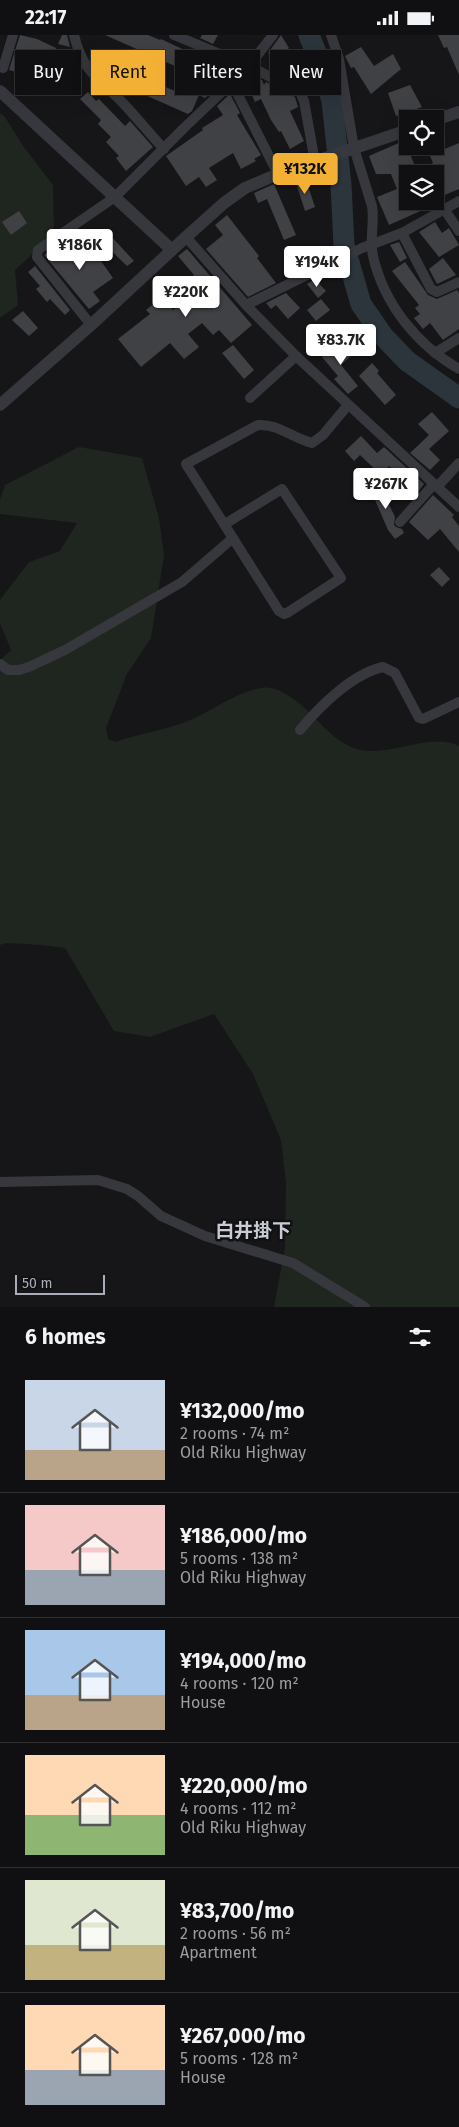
<!DOCTYPE html>
<meta charset="utf-8">
<style>
body{margin:0;font-family:"Fira Sans","Noto Sans JP",sans-serif;background:#19191b;color:#f1f3f6;height:100vh;display:flex;flex-direction:column;font-size:19px;white-space:nowrap}
*{box-sizing:border-box;margin:0}
p{font-size:16px;color:#9c9d9f}
.icon{flex:none;width:28px;height:28px;fill:none;stroke:currentColor;stroke-width:2;stroke-linecap:round;stroke-linejoin:round}
.map{position:relative;height:1272px;overflow:hidden}
.side{display:flex;flex-direction:column;background:#101012;flex:1}
.side>*{flex:none}
.top-card{position:absolute;left:15px;top:15px;width:430px;height:45px;display:flex;gap:10px}
.tools{position:absolute;left:399px;top:75px;display:grid;gap:10px}
.tools a{display:grid;place-items:center;width:45px;height:45px;border-radius:0px;background:#101012;box-shadow:0 5px 20px #0002,0 0 0 1px #303032;font-size:25px}
.scale{position:absolute;left:15px;bottom:12px;width:90px;box-sizing:border-box;padding-left:5px;border:2px solid #a8adb8;border-top:0;font-size:14px;line-height:18px;white-space:nowrap;color:#a8adb8;-webkit-text-stroke:4px #111113;paint-order:stroke}
.price{position:absolute;translate:-50% -42px;padding:0 11px;border-radius:5px;background:#fff;color:#222;font-size:16px;line-height:32px;filter:drop-shadow(0 1px 2px #0008)}
.price::after{content:'';position:absolute;left:50%;top:30px;width:15px;height:11px;margin-left:-8px;background:inherit;clip-path:polygon(0 0,100% 0,50% 100%)}
.price.on{background:#f2b134;color:#111}
ul{padding:0;list-style:none}
li{display:flex;align-items:center;gap:15px;height:125px;padding:0 25px}
li+li{border-top:1px solid #303032}
li span{display:grid;place-items:center;flex:none;width:140px;height:100px;border-radius:0px;color:#555}
li>.icon{margin-inline-start:auto}
span .icon{width:60px;height:60px;fill:#fffc;stroke-width:1}
li b{font-size:21px}
h2{display:flex;justify-content:space-between;align-items:center;height:60px;padding:0 25px;font-size:21px}
.pill{padding:0 18px;border-radius:0px;background:#101012;box-shadow:0 5px 20px #0002,0 0 0 1px #303032;font-size:18px;line-height:45px}
.pill.on{background:#f2b134;color:#111}
.status{display:flex;justify-content:space-between;align-items:center;height:35px;padding:0 25px;background:#101012;direction:ltr}
.status svg{height:14px;fill:currentColor}
.map>svg:first-child{display:block}
.green{fill:#1e261f}
.lines{fill:none;stroke-linecap:round;stroke-linejoin:round}
.river{stroke:#2c353c;stroke-width:21}
.building{fill:#404145}
.minor{stroke:#37383d;stroke-width:10}
.tertiary{stroke:#37383d;stroke-width:12}
.labels{text-anchor:middle;dominant-baseline:central;stroke-width:5;stroke-linejoin:round;paint-order:stroke}
.quarter-label{font-size:19px;font-weight:bold;fill:#c9ccd4;stroke:#111113}
</style>
<div class="status"><b>22:17</b><svg viewBox="0 0 49 12"><path d="M0 12V9h3v3zM5 12V6h3v6zM10 12V3h3v9zM15 12V0h3v12zM26 1h20v11H26zM47 4h2v5h-2z"/></svg></div>
<div class="map">
<svg width="459" height="1272" viewBox="0 0 459 1272">
<rect width="100%" height="100%" fill="#161618"/>
<g class="green">
<path d="M0,78l5,4 18,29 30,39 1,49 -39,36 3,35 -18,13z"/>
<path d="M79,412l63,11 17,60 5,37 -13,83 -24,36 -21,54 2,11 7,3c24,-8 49,-12 73,-21 25,-10 46,-28 73,-33 12,-2 22,4 31,10 25,16 38,45 69,52 31,6 70,-18 98,-4v561h-185l11,-59 1,-65 -5,-43 -28,-66 -39,-60 -64,23 -36,-6 -49,-83 -23,-3 -36,-2 -6,2v-285l11,-10 -11,-27v-23l29,-38 31,-11 17,-28 -77,-9v-15l5,-14z"/>
</g>
<g class="lines">
<path class="river" d="M309,0l14,35 9,31 9,84 3,60 17,59 22,32 24,25 52,37"/>
</g>
<g class="building">
<path d="M20,0l17,4 19,9 -7,17 -14,-5 -5,16 -21,-6z"/>
<path d="M62,0h5l3,12 -12,-3z"/>
<path d="M105,0h43l12,5 1,-1 32,15 1,-3 41,17 -5,6 -25,24 -6,-3 -7,16 -4,3 -43,-19 6,-14 24,10 9,-21z"/>
<path d="M202,0h16l-5,9 -13,-6z"/>
<path d="M281,0l8,13 -14,11 -7,-6z"/>
<path d="M438,0h21v40l-12,-28 -3,1z"/>
<path d="M361,12l13,19 19,-12 8,15 -30,25 -17,-27 -3,1 -6,-12z"/>
<path d="M102,17l14,8 -9,16 -6,-4 -10,-12 4,-7 5,3z"/>
<path d="M280,24l16,10 -6,10 -17,-8z"/>
<path d="M251,40l11,5 2,5 2,-3 29,15 3,10 -8,4 14,30 -14,8 -9,-18 -2,1 -8,-12 -10,-21 -6,3 -10,-23z"/>
<path d="M410,50l12,22 -26,9 -8,-23z"/>
<path d="M88,57l8,9 3,-2 26,27 5,-5 23,26 -27,24 -10,-13 3,-2 -13,-14 5,-5 -13,-13 3,-4 -21,-21z"/>
<path d="M230,59l10,19 -3,2 24,40 -7,4 2,2 -15,8 -8,-16 -24,15 8,12 -11,7 -7,-10 -13,9 -20,-30 37,-26 -1,-2 21,-13 -6,-9z"/>
<path d="M408,104v10l9,22 16,-8 -7,-17h12l2,5 19,-8v46l-24,10v-25h-27v27h35l-54,24 -12,-28 20,-8 -6,-15h-15l-7,-18z"/>
<path d="M306,145l9,27 -10,4 -9,-28z"/>
<path d="M274,149l22,51 -12,5 -17,-41 -9,4 -4,-10z"/>
<path d="M19,176l8,12 -16,12 -9,-13z"/>
<path d="M227,180l32,41 -2,2 19,25 -28,14 -42,-48 17,-14 -8,-10z"/>
<path d="M435,187l7,11 7,-5 10,17 -20,12 -20,-25z"/>
<path d="M110,200l24,26 -7,5 -25,-24z"/>
<path d="M61,207l11,14 17,-12 24,34 -20,14 7,9 -11,8 -45,-54z"/>
<path d="M399,207l8,16 -7,4 -10,-17z"/>
<path d="M187,214l65,76 -21,18 -12,-13 -6,5 -11,-12 -14,11 11,13 -15,12 -14,-16 -29,24 -23,-28 32,-25 -4,-4 10,-8 4,3 5,-4 8,9 20,-15 -9,-11 10,-9 -16,-19z"/>
<path d="M443,223l13,17 -19,9 -8,-15z"/>
<path d="M405,227l23,33 9,4 20,-9 2,3v36l-16,11 -13,-17 -7,6 -9,-11 6,-4 -5,-6 4,-3 -27,-34z"/>
<path d="M35,231l35,44 -5,5 -15,-16 -3,3 -11,-13 4,-3 -12,-14z"/>
<path d="M315,244l11,12 -8,7 -11,-14z"/>
<path d="M286,258l14,15 -12,11 -12,-14 -5,4 -5,-6z"/>
<path d="M321,264l9,11 -14,11 -9,-11z"/>
<path d="M23,276l15,17 -9,8 -17,-16z"/>
<path d="M342,305l12,13 -13,12 17,21 -10,8 -14,-15 4,-3 -16,-19z"/>
<path d="M233,310l21,25 -10,9 -22,-26z"/>
<path d="M372,328l7,8 -2,2 19,22 -11,10 -26,-29z"/>
<path d="M432,377l17,19 -20,18 11,11 -10,10 -20,-17 19,-18 -11,-11z"/>
<path d="M361,401l16,17 7,-6 40,37 -8,10 -27,-28 -8,9 -21,-20 -6,6 -9,-10z"/>
<path d="M378,447l17,35 -1,8 2,2 6,2 2,4 -9,6 -7,-9 -19,-44z"/>
<path d="M433,460l21,20 -2,2 7,9v26l-19,-23 -12,11 -19,-18z"/>
<path d="M439,532l11,12 -8,8 -12,-12z"/>
</g>
<g class="lines">
<g class="minor">
<path d="M74,0c9,37 24,43 49,68 14,15 27,31 41,46"/>
<path d="M174,0l75,31 51,26 4,9 11,61"/>
<path d="M331,0l8,24 15,89 18,58c3,17 -3,32 1,50 11,48 44,89 86,113"/>
<path d="M3,33l10,-33"/>
<path d="M232,48l46,91"/>
<path d="M444,174l15,22"/>
<path d="M402,198l29,56 6,3 22,-10"/>
<path d="M186,202l60,68 50,51 163,151"/>
<path d="M246,270l116,-57 40,-15 57,-32"/>
<path d="M91,290l-54,-68 1,-7 77,-53 70,-70 64,-61 24,-31"/>
<path d="M435,318l24,-15"/>
<path d="M250,363l46,-42"/>
<path d="M437,452l22,-24"/>
<path d="M400,487l34,-38"/>
<path d="M225,489l57,-35 59,89 -54,35 -3,1 -5,-3 -93,-147 72,-39c21,-1 34,13 54,18l11,-8 25,-30"/>
<path d="M0,629l8,6h11l10,-3 36,-17 117,-68 51,-44"/>
<path d="M300,695c20,-24 52,-56 83,-63l12,6 24,45 4,1 36,-17"/>
<path d="M0,1147l98,-2 29,9 11,7 23,20 44,20 88,27 72,44"/>
</g>
<g class="tertiary">
<path d="M0,56l172,159"/>
<path d="M435,85l24,-8"/>
<path d="M0,370l91,-80 95,-88 38,-34 21,-15 33,-14 130,-44"/>
</g>
</g>
<g class="labels">
<g class="quarter-label">
<text x="253" y="1195">白井掛下</text>
</g>
</g>
</svg>
<div class="tools">
<a><svg class="icon" aria-label="locate" viewBox="0 0 24 24"><circle cx="12" cy="12" r="6"/><path d="M12 2v4M12 18v4M2 12h4M18 12h4"/></svg></a>
<a><svg class="icon" aria-label="layers" viewBox="0 0 24 24"><path d="M12 4l9 5-9 5-9-5zM3 14l9 5 9-5"/></svg></a>
</div>
<div class="scale">50 m</div>
<b class="price on" style="left:305px;top:160px">¥132K</b>
<b class="price" style="left:80px;top:236px">¥186K</b>
<b class="price" style="left:317px;top:253px">¥194K</b>
<b class="price" style="left:186px;top:283px">¥220K</b>
<b class="price" style="left:341px;top:331px">¥83.7K</b>
<b class="price" style="left:386px;top:475px">¥267K</b>
<div class="top-card">
<a class="pill">Buy</a>
<a class="pill on">Rent</a>
<a class="pill">Filters</a>
<a class="pill">New</a>
</div>
</div>
<section class="side">
<h2>6 homes<svg class="icon" aria-label="filters" viewBox="0 0 24 24"><path d="M4 7h16M4 17h16"/><circle cx="9" cy="7" r="2"/><circle cx="15" cy="17" r="2"/></svg></h2>
<ul>
<li><span style="background:linear-gradient(#c9d6e8 70%,#b9a48a 0)"><svg class="icon" aria-label="home" viewBox="0 0 24 24"><path d="M3 11l9-7 9 7M6 9v11h12V9"/></svg></span><div><b>¥132,000/mo</b><p>2 rooms · 74 m²</p><p>Old Riku Highway</p></div></li>
<li><span style="background:linear-gradient(#f6c9c9 65%,#9aa5b1 0)"><svg class="icon" aria-label="home" viewBox="0 0 24 24"><path d="M3 11l9-7 9 7M6 9v11h12V9"/></svg></span><div><b>¥186,000/mo</b><p>5 rooms · 138 m²</p><p>Old Riku Highway</p></div></li>
<li><span style="background:linear-gradient(#a9c7e8 65%,#b9a48a 0)"><svg class="icon" aria-label="home" viewBox="0 0 24 24"><path d="M3 11l9-7 9 7M6 9v11h12V9"/></svg></span><div><b>¥194,000/mo</b><p>4 rooms · 120 m²</p><p>House</p></div></li>
<li><span style="background:linear-gradient(#ffd9b3 60%,#8fb573 0)"><svg class="icon" aria-label="home" viewBox="0 0 24 24"><path d="M3 11l9-7 9 7M6 9v11h12V9"/></svg></span><div><b>¥220,000/mo</b><p>4 rooms · 112 m²</p><p>Old Riku Highway</p></div></li>
<li><span style="background:linear-gradient(#dfe7d0 65%,#c2b280 0)"><svg class="icon" aria-label="home" viewBox="0 0 24 24"><path d="M3 11l9-7 9 7M6 9v11h12V9"/></svg></span><div><b>¥83,700/mo</b><p>2 rooms · 56 m²</p><p>Apartment</p></div></li>
<li><span style="background:linear-gradient(#ffd9b3 65%,#9aa5b1 0)"><svg class="icon" aria-label="home" viewBox="0 0 24 24"><path d="M3 11l9-7 9 7M6 9v11h12V9"/></svg></span><div><b>¥267,000/mo</b><p>5 rooms · 128 m²</p><p>House</p></div></li>
</ul>
</section>
